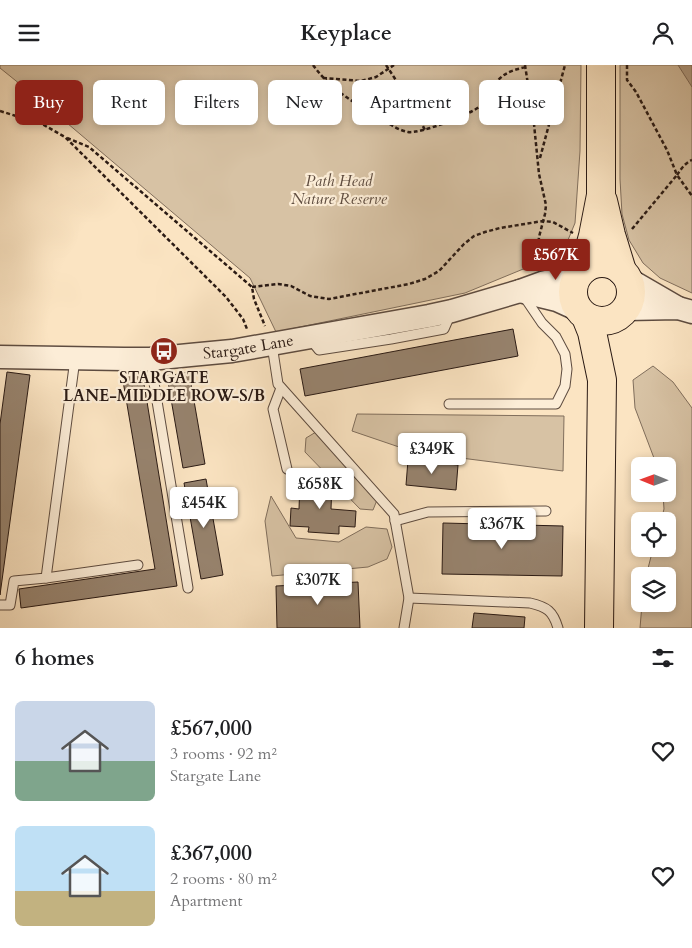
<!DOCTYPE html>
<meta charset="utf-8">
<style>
body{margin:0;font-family:Cardo,serif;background:#f6f6f6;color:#202124;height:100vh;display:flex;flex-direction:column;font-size:19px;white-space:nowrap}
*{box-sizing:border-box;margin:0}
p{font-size:16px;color:#757577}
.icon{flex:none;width:28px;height:28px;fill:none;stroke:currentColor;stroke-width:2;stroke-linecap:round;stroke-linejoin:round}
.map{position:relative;height:563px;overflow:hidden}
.sheet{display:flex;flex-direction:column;background:#fff;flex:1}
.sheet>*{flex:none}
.guide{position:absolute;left:15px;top:15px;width:662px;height:45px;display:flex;gap:10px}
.needle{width:32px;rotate:271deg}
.tools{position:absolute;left:631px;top:392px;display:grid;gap:10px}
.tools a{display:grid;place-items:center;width:45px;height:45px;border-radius:8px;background:#fff;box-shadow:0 2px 8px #0003;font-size:25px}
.price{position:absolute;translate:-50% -42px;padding:0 11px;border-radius:5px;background:#fff;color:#222;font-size:16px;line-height:32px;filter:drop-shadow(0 1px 2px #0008)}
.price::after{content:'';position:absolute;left:50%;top:30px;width:15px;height:11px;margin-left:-8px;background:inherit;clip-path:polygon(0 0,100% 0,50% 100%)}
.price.selected{background:#8f2418;color:#fff}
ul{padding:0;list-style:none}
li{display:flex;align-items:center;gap:15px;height:125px;padding:0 15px}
li span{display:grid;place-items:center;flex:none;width:140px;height:100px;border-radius:8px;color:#555}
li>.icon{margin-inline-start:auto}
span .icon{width:60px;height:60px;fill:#fffc;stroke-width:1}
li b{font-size:21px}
h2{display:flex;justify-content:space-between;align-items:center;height:60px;padding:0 15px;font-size:21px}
.pill{padding:0 18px;border-radius:8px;background:#fff;box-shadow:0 2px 8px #0003;font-size:18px;line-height:45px}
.pill.selected{background:#8f2418;color:#fff}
header{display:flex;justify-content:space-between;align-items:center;height:65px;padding:0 15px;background:#fff;font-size:22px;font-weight:600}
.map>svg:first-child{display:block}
.green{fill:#d7c2a4;stroke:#806e5c}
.water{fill:#b49f87;stroke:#7d6a59}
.building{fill:#97836e;stroke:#2a1a14}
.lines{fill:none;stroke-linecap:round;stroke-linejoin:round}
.service-casing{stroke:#5e4c40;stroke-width:11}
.tertiary-casing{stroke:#5e4c40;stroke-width:25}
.primary-casing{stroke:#2a1a14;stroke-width:30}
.path{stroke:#2a1a14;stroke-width:2.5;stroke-dasharray:4 2.5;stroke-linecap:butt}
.service{stroke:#fcedd7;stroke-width:9}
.tertiary{stroke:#fcedd7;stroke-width:22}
.primary{stroke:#fbe4c2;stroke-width:28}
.labels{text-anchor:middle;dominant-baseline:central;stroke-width:4.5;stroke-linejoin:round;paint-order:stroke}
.park-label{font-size:16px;font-style:italic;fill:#5e4c3f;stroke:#fcedd7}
.street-label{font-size:16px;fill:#2a1a14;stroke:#fcedd7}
.poi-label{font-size:16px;font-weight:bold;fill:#2a1a14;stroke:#fcedd7}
</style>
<header><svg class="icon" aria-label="menu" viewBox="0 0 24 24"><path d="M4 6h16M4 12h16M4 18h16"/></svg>Keyplace<svg class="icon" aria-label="person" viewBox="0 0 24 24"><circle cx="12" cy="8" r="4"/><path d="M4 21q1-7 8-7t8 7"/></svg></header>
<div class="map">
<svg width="692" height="563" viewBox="0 0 692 563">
<rect width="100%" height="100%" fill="#fbe4c2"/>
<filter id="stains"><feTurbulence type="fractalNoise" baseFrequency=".004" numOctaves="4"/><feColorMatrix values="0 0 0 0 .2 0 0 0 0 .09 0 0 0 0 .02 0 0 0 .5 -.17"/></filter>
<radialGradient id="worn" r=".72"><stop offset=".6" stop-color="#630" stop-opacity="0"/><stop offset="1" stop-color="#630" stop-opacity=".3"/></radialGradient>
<g class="green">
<path d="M0,0h581l-1,86 -5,72 -7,17 -9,10 -9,8 -85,35 -189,39 -26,-54 -209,-177 -41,-33z"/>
<path d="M620,0h72v228l-32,-15 -17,-15 -14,-23 -7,-26 -2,-35z"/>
<path d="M653,301l20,16 19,26v220h-52l2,-24h26v-28h-22l7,-27h15v-28h-7l3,-12 -1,-15h5v-28h-11l-22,-58 -2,-28z"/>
<path d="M357,349l207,2 -1,55 -102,-13 -59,-10 -50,-17z"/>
<path d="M316,367l61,68 -4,10 -13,-1 -55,-57 1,-14z"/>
<path d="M271,431l25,42 43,4 27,-15 21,2 5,18 -5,12 -19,8 -96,9 -7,-55z"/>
</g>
<path class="water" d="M678,0h14v22z"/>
<g class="building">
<path d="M513,264l5,27 -213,40 -5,-27z"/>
<path d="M142,306l35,215 -156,22 -2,-19 136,-20 -33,-194z"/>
<path d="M7,307l23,3 -30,220v-171z"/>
<path d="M189,307l16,92 -22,4 -16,-92z"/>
<path d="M408,395l50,5 -2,25 -50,-5z"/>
<path d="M206,414l17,96 -22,4 -17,-96z"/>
<path d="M300,416l32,2 -1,26 25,2 -1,16 -16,-1v8l-31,-2 1,-5 -19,-1 1,-18 8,1z"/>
<path d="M443,458l120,3 -1,50 -120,-2z"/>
<path d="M358,517l2,46h-83l-1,-42z"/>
<path d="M474,548l51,4 -1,11h-52z"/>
</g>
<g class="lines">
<g class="service-casing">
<g id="service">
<path d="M311,275l8,10 72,-11 53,-10 7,-16"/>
<path d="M272,280l6,39 116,130 15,84 -5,30"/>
<path d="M150,294l38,229"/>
<path d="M281,323l-8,21 14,60"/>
<path d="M449,339h107l9,-18 2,-17 -2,-15 -9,-17 -14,-14 -19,-28"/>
<path d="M395,456l33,-9 118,-1"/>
<path d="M46,513l92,-13"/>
<path d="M409,533l121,5c17,4 23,8 28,25"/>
<path d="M0,540h10l4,-24 32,-3 29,-219"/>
</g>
</g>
<g class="tertiary-casing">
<g id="tertiary">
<path d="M628,214l50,29"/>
<path d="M520,226l37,9 22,10"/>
<path d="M626,244l52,-1 14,4"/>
<path id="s1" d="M0,292l124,2h26l40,-4 42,-4 197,-35 23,-5 68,-20 22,-8 38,-9"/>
</g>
</g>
<g class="primary-casing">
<g id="primary">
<path d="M603,136l8,34 11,36"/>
<circle cx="602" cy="227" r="29"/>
<path d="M584,204l9,-33 8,-41v-130"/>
<path d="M586,252l6,15 10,48 -3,248"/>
</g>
</g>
<g class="path">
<path d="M313,0c18,25 39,36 65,52 9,5 19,13 30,15 12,2 61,-17 71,-25 5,-3 8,-10 11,-15 9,-17 18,-21 36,-25"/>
<path d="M386,0l23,35 16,30"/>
<path d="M525,0l9,59 5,50 7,31 -1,9 -6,23 -1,12 2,16"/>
<path d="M627,0v15l9,12 31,58 10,25"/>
<path d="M323,13l38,3 15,-4 18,-12"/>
<path d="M0,46l42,13 23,13 161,160 17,22 4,10"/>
<path d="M67,73l22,9 163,140 2,12 11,27"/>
<path d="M540,93l25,-93"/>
<path d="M677,110c4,-6 8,-12 15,-15"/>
<path d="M632,164l45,-54 15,21"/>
<path d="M252,222l26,-3 13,2 19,10 19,3 80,-15 16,-5 14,-8 25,-27 10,-8 11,-4 15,-4 43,-7 10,1 20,11"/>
</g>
<use href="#service" class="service"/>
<use href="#tertiary" class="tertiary"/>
<use href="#primary" class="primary"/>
</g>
<defs>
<g id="bus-disc" transform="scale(1.4375)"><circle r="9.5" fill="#8f2418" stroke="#fcedd7"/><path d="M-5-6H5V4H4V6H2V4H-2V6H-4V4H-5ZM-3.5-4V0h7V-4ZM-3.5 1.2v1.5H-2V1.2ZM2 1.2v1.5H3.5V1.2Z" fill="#fff"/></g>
</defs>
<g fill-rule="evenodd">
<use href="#bus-disc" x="164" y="286"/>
</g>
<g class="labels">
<g class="park-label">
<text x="339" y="116">Path Head<tspan x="339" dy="18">Nature Reserve</tspan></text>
</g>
<g class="street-label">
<text stroke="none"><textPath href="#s1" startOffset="249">Stargate Lane</textPath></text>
</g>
<g class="poi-label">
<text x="164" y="313">STARGATE<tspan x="164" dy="18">LANE-MIDDLE ROW-S/B</tspan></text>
</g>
</g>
<rect width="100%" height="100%" filter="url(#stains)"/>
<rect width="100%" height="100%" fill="url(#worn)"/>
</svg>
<div class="tools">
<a><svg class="needle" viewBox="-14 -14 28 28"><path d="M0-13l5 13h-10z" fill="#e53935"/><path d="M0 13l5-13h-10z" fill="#757577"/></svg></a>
<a><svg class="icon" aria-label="locate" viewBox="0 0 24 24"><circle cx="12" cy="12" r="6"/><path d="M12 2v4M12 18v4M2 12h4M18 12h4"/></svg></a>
<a><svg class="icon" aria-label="layers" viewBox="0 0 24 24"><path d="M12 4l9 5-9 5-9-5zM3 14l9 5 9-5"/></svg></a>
</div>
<b class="price selected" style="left:556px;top:216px">£567K</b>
<b class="price" style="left:432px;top:410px">£349K</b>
<b class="price" style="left:320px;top:445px">£658K</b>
<b class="price" style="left:204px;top:464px">£454K</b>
<b class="price" style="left:502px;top:485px">£367K</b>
<b class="price" style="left:318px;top:541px">£307K</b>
<div class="guide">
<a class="pill selected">Buy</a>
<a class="pill">Rent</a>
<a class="pill">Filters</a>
<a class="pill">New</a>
<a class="pill">Apartment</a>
<a class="pill">House</a>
</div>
</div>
<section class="sheet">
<h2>6 homes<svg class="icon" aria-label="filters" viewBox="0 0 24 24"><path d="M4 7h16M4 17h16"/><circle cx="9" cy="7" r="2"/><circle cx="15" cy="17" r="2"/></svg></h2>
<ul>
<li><span style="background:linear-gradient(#c9d6e8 60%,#7fa58c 0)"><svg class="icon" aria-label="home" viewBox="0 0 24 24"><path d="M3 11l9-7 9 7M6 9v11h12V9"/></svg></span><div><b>£567,000</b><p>3 rooms · 92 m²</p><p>Stargate Lane</p></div><svg class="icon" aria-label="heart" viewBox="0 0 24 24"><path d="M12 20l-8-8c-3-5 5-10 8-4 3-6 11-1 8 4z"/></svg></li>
<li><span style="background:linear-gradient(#bfe0f5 65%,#c2b280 0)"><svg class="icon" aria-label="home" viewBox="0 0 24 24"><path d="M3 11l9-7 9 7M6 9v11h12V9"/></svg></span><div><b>£367,000</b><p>2 rooms · 80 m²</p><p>Apartment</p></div><svg class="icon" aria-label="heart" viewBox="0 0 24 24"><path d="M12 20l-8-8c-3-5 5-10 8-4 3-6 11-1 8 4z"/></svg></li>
</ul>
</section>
